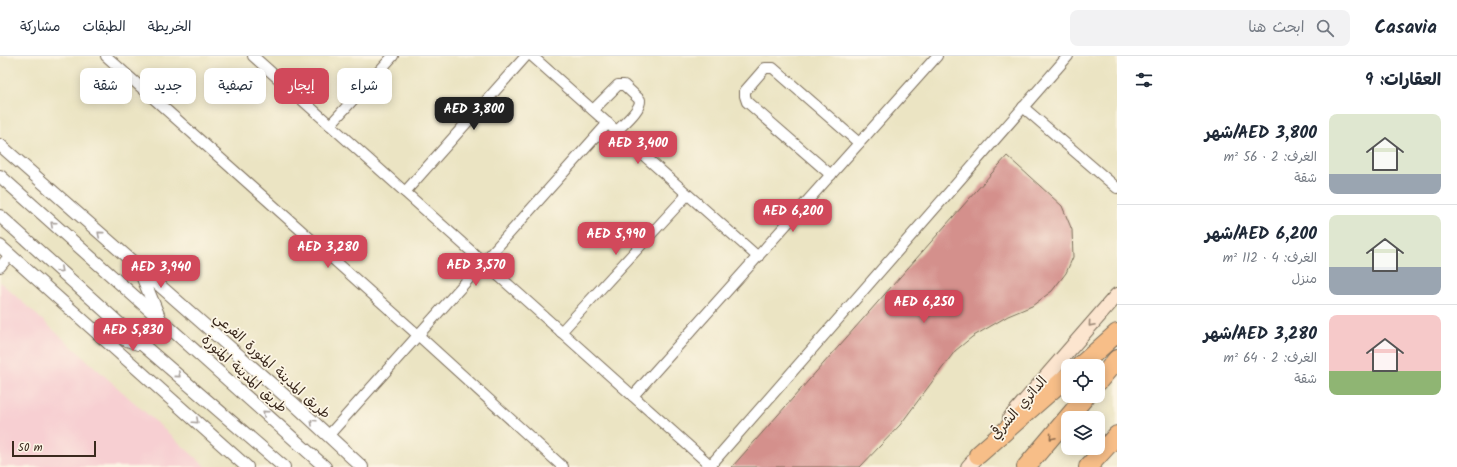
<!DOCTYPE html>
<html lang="ar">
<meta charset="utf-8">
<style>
body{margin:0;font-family:Kalam,"Playpen Sans Arabic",sans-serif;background:#f2f2f3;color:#1f2937;direction:rtl;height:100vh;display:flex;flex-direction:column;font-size:15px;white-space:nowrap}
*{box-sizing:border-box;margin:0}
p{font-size:13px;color:#747a83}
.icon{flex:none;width:22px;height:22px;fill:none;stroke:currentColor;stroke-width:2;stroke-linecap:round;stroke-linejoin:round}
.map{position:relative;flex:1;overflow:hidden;direction:ltr}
.panel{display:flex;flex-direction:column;background:#fff;width:340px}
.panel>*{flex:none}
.guide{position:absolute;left:12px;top:12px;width:380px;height:36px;direction:rtl;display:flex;gap:8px}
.buttons{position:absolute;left:1061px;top:303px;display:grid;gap:8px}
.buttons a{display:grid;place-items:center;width:44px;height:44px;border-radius:8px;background:#fff;box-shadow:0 2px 10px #0003;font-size:20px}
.scale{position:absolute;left:12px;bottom:10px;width:84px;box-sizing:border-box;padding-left:4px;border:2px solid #3b2a1e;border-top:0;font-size:11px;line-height:14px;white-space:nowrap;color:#3b2a1e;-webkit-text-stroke:3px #fcf5e5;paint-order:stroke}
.price{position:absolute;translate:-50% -34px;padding:0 9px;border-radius:8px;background:#d1495b;color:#fff;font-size:13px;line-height:26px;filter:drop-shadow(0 1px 2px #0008)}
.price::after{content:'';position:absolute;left:50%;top:24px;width:12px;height:9px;margin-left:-6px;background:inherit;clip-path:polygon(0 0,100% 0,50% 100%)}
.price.selected{background:#222;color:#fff}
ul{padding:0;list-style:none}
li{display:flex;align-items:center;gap:12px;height:100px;padding:0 16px}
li+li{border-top:1px solid #e0e1e3}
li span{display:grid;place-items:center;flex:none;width:112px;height:80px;border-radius:8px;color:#555}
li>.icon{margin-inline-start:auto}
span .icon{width:48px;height:48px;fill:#fffc;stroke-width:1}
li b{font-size:17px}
h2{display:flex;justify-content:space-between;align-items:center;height:48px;padding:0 16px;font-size:17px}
.pill{padding:0 14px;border-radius:8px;background:#fff;box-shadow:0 2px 10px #0003;font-size:14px;line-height:36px}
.pill.selected{background:#d1495b;color:#fff}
header{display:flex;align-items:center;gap:24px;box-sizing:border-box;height:56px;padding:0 20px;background:#fff;border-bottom:1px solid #e0e1e3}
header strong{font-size:19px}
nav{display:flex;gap:22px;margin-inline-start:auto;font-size:14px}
.search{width:280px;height:36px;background:#f2f2f3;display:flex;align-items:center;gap:10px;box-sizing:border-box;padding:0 14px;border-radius:8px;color:#747a83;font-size:15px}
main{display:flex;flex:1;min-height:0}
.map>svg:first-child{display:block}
.built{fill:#f7cfd2}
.building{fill:#d4908c}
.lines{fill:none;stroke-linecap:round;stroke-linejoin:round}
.minor-casing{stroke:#796b58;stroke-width:12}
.tertiary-casing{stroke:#796b58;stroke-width:14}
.secondary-casing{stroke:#796b58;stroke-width:16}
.motorway-casing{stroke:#796b58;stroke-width:20}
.minor{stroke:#fff;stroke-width:10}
.tertiary{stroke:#fff;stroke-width:12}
.secondary{stroke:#fce5cf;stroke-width:14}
.motorway{stroke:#f7be88;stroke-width:18}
.oneway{stroke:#a79f9a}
.oneway2{stroke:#9c8876}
.oneway3{stroke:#906d4e}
.labels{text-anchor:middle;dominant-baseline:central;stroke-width:3.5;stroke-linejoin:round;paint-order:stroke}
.street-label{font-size:14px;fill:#3b2a1e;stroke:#fcf5e5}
</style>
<header>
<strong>Casavia</strong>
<div class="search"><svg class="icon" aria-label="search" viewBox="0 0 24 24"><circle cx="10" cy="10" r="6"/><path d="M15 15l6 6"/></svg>ابحث هنا</div>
<nav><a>الخريطة</a><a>الطبقات</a><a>مشاركة</a></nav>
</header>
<main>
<section class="panel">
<h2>العقارات: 9<svg class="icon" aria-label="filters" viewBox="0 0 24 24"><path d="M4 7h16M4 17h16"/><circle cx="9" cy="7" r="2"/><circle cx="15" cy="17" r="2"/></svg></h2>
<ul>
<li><span style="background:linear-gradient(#dfe7d0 75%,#9aa5b1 0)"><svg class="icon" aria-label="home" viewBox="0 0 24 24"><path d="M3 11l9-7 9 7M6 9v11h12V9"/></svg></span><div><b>AED 3,800/شهر</b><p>الغرف: 2 · 56 m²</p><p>شقة</p></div></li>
<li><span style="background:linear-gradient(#dfe7d0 65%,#9aa5b1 0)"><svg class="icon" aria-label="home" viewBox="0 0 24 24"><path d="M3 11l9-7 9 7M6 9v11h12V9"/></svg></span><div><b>AED 6,200/شهر</b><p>الغرف: 4 · 112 m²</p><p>منزل</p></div></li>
<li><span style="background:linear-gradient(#f6c9c9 70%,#8fb573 0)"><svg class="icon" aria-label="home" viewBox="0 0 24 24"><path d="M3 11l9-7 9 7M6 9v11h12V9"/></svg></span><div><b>AED 3,280/شهر</b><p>الغرف: 2 · 64 m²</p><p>شقة</p></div></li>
</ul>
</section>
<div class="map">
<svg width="1117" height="411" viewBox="0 0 1117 411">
<rect width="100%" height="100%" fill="#fcf5e5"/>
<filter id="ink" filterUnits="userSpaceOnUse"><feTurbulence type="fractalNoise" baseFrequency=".025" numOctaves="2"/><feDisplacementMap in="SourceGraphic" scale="8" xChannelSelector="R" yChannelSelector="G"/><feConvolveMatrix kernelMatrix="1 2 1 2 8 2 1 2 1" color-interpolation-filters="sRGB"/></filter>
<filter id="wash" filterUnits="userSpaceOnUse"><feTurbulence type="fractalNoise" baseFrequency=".012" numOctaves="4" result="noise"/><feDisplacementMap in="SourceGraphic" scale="16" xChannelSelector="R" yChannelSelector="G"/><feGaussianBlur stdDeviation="0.9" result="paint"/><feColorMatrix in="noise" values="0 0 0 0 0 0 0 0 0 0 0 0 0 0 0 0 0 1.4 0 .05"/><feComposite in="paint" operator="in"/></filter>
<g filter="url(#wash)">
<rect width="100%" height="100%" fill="#ebe4c3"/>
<path class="built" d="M0,226l206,185h-206z"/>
<g id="blocks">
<path class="building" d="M1007,100l55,50 10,24 1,27 -7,16 -14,18 -20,15 -24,10 -36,21 -17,14 -55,74 -40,42h-128z"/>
</g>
</g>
<g filter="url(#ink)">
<use href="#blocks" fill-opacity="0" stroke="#796b58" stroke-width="1"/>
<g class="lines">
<g class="minor-casing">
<g id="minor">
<path d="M106,0l312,279 145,132"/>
<path d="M253,0l457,409"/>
<path d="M532,0l226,201"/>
<path d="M1023,51l94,81"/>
<path d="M593,54l25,-25h6l16,15c1,10 -17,24 -23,31"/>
<path d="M330,69l63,-69"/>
<path d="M831,119l-84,-73 -2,-6v-5l20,-23h8l86,75"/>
<path d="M405,136l121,-136"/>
<path d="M0,211l10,-12"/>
<path d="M561,276l126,-137"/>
<path d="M633,340l304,-340"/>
<path d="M328,380l280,-313"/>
<path d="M709,411l359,-411"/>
</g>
</g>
<g class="tertiary-casing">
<g id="tertiary">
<path d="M0,89l292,257 70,65"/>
<path d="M0,120l325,291"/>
<path d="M0,160l144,130 140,121"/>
<path d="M0,190l247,221"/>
<path d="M140,215l19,46"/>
<path d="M97,273l41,15"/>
</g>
</g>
<g class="secondary-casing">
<g id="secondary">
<path d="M1010,362l107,-123"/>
<path d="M968,411l17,-19"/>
</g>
</g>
<g class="motorway-casing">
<g id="motorway">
<path d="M1080,310l37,-33"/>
<path d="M1098,326l19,-23"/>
<path d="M978,399l90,-79"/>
<path d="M1026,411l60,-71"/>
<path d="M1088,411l29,-32"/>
</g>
</g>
<use href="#minor" class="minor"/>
<use href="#tertiary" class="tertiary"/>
<use href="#secondary" class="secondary"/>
<use href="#motorway" class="motorway"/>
</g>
<defs><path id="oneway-chevron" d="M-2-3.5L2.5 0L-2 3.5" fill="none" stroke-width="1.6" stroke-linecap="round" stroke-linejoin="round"/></defs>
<g class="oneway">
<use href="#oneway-chevron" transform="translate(53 168) rotate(-138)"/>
<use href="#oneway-chevron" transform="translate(100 178) rotate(-139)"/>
<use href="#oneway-chevron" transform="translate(60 214) rotate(42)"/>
<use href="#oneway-chevron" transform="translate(178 319) rotate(41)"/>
<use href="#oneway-chevron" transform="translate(265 357) rotate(-138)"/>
<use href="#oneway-chevron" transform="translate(196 365) rotate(42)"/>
<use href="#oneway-chevron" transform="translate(313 366) rotate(-137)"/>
</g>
<use class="oneway2" href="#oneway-chevron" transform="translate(1091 268) rotate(131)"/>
<use class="oneway3" href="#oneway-chevron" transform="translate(1052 381) rotate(130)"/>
</g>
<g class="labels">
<g class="street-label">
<text transform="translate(272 310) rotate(42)">طريق المدينة المنورة الفرعي</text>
<text transform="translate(244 318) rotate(42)">طريق المدينة المنورة</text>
<text transform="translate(1019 352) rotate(-49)">الدائري الشرقي</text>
</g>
</g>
</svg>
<div class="buttons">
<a><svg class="icon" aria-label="locate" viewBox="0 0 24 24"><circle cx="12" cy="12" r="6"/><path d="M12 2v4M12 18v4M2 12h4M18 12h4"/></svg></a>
<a><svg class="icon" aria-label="layers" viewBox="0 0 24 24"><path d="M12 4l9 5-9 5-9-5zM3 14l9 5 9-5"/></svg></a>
</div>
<div class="scale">50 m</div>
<b class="price selected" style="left:474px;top:75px">AED 3,800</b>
<b class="price" style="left:638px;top:109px">AED 3,400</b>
<b class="price" style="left:793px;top:177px">AED 6,200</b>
<b class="price" style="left:616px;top:200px">AED 5,990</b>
<b class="price" style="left:328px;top:213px">AED 3,280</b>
<b class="price" style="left:476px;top:231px">AED 3,570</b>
<b class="price" style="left:161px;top:233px">AED 3,940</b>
<b class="price" style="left:924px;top:268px">AED 6,250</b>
<b class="price" style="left:133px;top:296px">AED 5,830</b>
<div class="guide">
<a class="pill">شراء</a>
<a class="pill selected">إيجار</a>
<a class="pill">تصفية</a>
<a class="pill">جديد</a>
<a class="pill">شقة</a>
</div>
</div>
</main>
